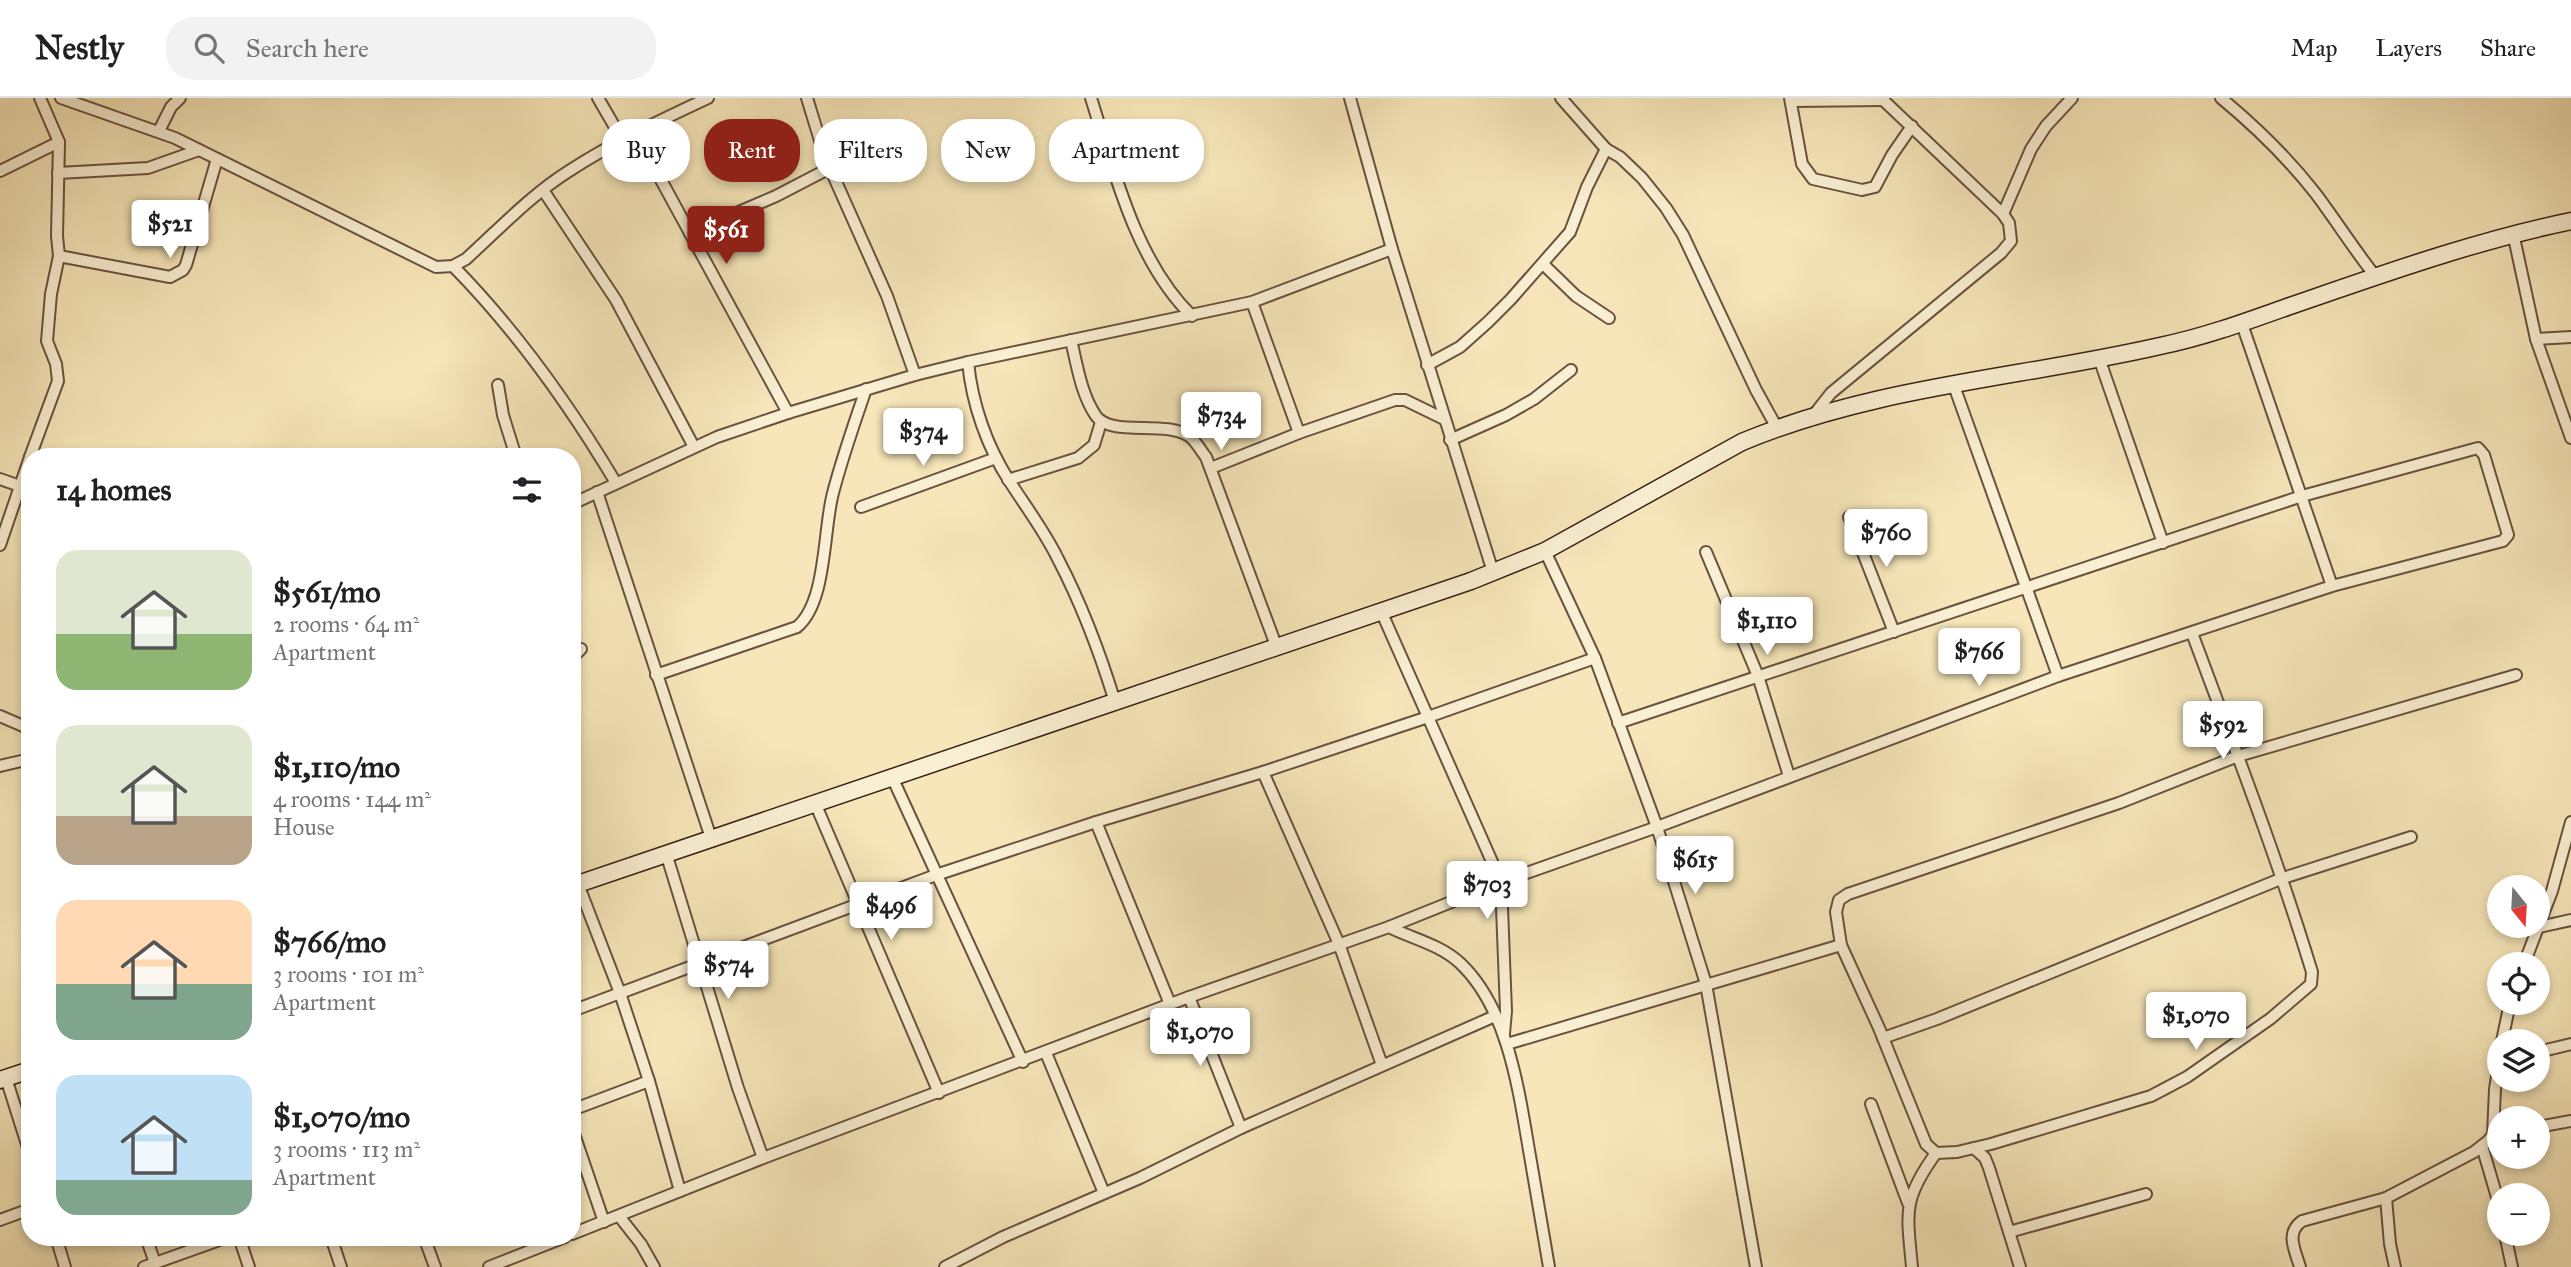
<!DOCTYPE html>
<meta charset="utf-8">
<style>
body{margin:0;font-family:"IM FELL Great Primer",serif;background:#f2f2f2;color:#202124;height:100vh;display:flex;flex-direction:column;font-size:26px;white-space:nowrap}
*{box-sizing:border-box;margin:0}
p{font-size:23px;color:#757577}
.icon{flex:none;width:38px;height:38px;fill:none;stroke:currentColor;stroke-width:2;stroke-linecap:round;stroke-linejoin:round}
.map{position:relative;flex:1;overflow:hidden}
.sheet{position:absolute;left:21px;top:350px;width:560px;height:798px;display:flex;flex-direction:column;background:#fff;border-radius:28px;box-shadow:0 4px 10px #0003}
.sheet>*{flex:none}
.guide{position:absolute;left:602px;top:21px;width:665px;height:63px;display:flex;gap:14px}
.needle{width:46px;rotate:162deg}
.tools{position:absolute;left:2487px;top:777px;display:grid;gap:14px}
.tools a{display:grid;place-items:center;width:63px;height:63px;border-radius:50%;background:#fff;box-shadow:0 4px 10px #0003;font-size:35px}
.price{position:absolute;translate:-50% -60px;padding:0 16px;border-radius:7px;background:#fff;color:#222;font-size:23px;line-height:46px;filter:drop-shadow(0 2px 4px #0008)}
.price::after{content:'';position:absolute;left:50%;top:42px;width:21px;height:16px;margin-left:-10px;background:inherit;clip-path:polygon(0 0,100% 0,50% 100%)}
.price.selected{background:#8f2418;color:#fff}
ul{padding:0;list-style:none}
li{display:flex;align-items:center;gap:21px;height:175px;padding:0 35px}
li span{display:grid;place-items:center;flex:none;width:196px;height:140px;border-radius:21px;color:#555}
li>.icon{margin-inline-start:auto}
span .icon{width:84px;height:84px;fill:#fffc;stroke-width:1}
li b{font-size:30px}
h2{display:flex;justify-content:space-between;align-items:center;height:84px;padding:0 35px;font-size:30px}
.tag{padding:0 24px;border-radius:28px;background:#fff;box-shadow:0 4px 10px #0003;font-size:24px;line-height:63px}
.tag.selected{background:#8f2418;color:#fff}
header{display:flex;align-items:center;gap:42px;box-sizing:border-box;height:98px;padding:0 35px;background:#fff;border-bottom:2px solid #e0e0e0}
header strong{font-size:33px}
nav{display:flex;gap:38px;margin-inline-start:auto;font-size:24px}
.search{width:490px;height:63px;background:#f2f2f2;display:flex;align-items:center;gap:18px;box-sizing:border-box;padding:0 24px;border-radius:28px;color:#757577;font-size:26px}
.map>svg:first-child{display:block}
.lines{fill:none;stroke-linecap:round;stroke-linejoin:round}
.street-casing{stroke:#695240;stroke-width:14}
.secondary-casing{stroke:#3a2118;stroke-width:19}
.street{stroke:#f9efd2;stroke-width:10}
.secondary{stroke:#f9efd2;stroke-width:16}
</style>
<header>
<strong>Nestly</strong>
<div class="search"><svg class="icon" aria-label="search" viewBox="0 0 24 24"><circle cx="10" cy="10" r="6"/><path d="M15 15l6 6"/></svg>Search here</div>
<nav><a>Map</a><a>Layers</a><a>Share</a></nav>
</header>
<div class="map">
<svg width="2571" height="1169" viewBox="0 0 2571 1169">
<rect width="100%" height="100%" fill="#f6e6b9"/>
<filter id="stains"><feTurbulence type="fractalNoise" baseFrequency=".00286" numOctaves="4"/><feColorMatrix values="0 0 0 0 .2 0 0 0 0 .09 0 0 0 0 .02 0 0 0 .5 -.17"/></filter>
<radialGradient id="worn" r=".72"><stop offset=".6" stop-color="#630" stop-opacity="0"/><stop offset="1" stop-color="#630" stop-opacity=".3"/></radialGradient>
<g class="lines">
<g class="street-casing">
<g id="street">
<path d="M61,0l114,40 261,129 17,-1 13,-7c33,-30 65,-64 103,-88 43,-28 92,-51 139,-73"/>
<path d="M598,0l25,43"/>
<path d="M807,0l18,59 62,139 28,79"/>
<path d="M1091,0c23,73 45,164 101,218"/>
<path d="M1350,0l42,151 101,323"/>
<path d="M1561,0l45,51 14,8 22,21 24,30 17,27 73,155 21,38"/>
<path d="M1790,0l12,66 11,15 49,11 13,-3 17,-32 20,-29"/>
<path d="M2221,0c35,29 67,60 95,96 21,28 39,57 60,83"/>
<path d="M1792,3l92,-1"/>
<path d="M159,33l12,-24 9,-9"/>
<path d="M636,36l152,279"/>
<path d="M0,73l59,-29"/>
<path d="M58,75l90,-5 51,-18"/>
<path d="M543,92l73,110 78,147"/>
<path d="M2003,116l28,-65 15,-23 26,-28"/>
<path d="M690,135l86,-37 54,-28"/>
<path d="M2513,135l23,106 35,99"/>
<path d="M59,158l111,21 13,-7 3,-5 31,-106"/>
<path d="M1543,166l33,32 33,22"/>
<path d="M453,168c63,64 117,140 163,217"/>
<path d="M1252,204l47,131"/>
<path d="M2242,226l90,262"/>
<path d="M2536,241l35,-2"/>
<path d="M1071,242c6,25 10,54 25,76 15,21 69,4 93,20 7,5 12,15 17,21l71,191"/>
<path d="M2099,260l64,185"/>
<path d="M968,264c4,42 19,85 42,120 16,25 35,50 48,77 24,46 42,94 57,143"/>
<path d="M1427,267l33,-18 28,-25 23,-23 59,-67 17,-45 19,-38"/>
<path d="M1953,285l105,293"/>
<path d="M498,287l5,30 13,42"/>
<path d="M1812,319l19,-24 170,-140 10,-12 -2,-18 -6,-9 -122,-116"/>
<path d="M1450,342l56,-25 28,-16 37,-29"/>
<path d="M30,359l28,-76 -2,-17 -9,-23 4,-47 8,-38 -2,-20 2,-94 -19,-44"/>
<path d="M1211,370l88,-35 96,-33h10l39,19"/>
<path d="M0,381l20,7"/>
<path d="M1008,382l70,-22 16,-13 7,-23"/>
<path d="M597,394l114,346"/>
<path d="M572,406l145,-67 71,-24 127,-38 53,-13 284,-60 140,-53"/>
<path d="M861,409l135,-49"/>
<path d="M1849,419l45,115"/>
<path d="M0,447l30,-88"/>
<path d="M1545,453l50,107 62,169 49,157 50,283"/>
<path d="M1706,454l52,124 31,100"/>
<path d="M1381,513l47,106 167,-59"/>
<path d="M2192,535c42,113 85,224 120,339l-1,12 -41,35 -83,58 -36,19 -160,48 -34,8 -21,1 -10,-9 -47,-116 -38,-83 -5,-33 3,-12 9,-6 271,-91 119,-47 278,-81"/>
<path d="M572,560l9,-9"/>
<path d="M656,577l141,-48c30,-25 26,-97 36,-134 9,-35 21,-69 33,-104"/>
<path d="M0,618l30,13"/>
<path d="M0,668l30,-7"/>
<path d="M1263,674l76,172 43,121"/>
<path d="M892,679l131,285"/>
<path d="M815,705l124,290"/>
<path d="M1096,724l167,-50 165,-55 73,165 156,-55 401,-151 274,-90 171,-45 5,-6 -24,-80 -6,-7 -176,48 -684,227"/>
<path d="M666,755l72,235 25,70"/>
<path d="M578,786l42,109 29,88 31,110"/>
<path d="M1389,829l112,-45 5,129 -2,23"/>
<path d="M2539,829l32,-7"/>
<path d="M2524,866l28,-73 19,-69"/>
<path d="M1189,899l52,131"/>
<path d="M572,913l364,-136 160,-53 74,182"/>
<path d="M1883,940l54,-19 346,-141 128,-41"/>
<path d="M2502,943l8,-38"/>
<path d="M1507,946l334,-99"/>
<path d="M2538,954l33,-8"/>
<path d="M1046,955l58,140"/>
<path d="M6,980l24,76"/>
<path d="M1871,1006l37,99"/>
<path d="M572,1012l77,-29"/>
<path d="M2538,1029l33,-6"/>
<path d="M572,1030l32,94"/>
<path d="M2482,1048l17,58"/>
<path d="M1974,1050l11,10 4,10 31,99"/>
<path d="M619,1118l22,28 13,23"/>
<path d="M0,1122l30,-11"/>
<path d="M2009,1134l137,-38"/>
<path d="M572,1136l191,-76 426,-161 200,-70c24,12 50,17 71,36 49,46 59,130 70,193 6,37 13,74 19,111"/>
<path d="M2505,1136l7,33"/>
<path d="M56,1139l9,30"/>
<path d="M146,1139l9,26"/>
<path d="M239,1139l10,30"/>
<path d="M331,1139l10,30"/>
<path d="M424,1139l11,30"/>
<path d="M144,1169l84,-30"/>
<path d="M489,1169l76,-30"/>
<path d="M945,1169l58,-30 137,-59 101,-50 254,-112"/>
<path d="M1912,1169c-5,-55 -10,-67 24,-114"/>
<path d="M2300,1169c-5,-17 -15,-34 2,-46l84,-23"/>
<path d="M2395,1169l-5,-23 -4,-46 88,-46 14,-11 5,-6 2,-46 4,-25"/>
</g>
</g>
<g class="secondary-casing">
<g id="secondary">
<path d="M572,788l899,-305 74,-30 197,-109c134,-56 279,-64 418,-96 44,-9 85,-24 127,-39 93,-32 187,-66 284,-86"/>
<path d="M0,982l30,-10"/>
</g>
</g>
<use href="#street" class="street"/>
<use href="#secondary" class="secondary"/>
</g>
<rect width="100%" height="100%" filter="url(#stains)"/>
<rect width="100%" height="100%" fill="url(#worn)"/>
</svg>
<div class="tools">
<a><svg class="needle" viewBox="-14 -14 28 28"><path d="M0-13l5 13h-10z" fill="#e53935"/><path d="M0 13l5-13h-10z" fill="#757577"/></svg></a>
<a><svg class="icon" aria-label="locate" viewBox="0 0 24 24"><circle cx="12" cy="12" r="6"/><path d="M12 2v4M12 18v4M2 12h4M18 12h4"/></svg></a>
<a><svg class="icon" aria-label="layers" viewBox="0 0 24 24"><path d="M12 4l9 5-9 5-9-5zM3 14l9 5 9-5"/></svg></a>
<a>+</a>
<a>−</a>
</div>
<b class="price" style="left:170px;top:162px">$521</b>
<b class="price selected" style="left:726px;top:168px">$561</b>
<b class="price" style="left:1221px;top:354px">$734</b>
<b class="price" style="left:923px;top:370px">$374</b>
<b class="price" style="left:1886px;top:471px">$760</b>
<b class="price" style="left:1767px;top:559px">$1,110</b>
<b class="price" style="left:1979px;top:590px">$766</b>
<b class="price" style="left:2223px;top:663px">$592</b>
<b class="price" style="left:1695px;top:798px">$615</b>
<b class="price" style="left:1487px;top:823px">$703</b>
<b class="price" style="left:891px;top:844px">$496</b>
<b class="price" style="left:728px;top:903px">$574</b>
<b class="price" style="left:2196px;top:954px">$1,070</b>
<b class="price" style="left:1200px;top:970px">$1,070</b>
<div class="guide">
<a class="tag">Buy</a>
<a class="tag selected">Rent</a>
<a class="tag">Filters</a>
<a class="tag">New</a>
<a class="tag">Apartment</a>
</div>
<section class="sheet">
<h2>14 homes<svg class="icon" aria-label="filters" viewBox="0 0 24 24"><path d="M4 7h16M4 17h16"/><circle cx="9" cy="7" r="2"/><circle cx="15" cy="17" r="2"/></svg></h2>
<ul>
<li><span style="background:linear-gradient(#dfe7d0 60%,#8fb573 0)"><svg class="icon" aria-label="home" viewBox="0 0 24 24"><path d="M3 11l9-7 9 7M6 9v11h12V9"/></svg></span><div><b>$561/mo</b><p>2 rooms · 64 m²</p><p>Apartment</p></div></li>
<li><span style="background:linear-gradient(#dfe7d0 65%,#b9a48a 0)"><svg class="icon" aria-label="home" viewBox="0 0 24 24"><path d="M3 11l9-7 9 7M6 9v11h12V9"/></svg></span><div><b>$1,110/mo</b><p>4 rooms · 144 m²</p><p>House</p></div></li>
<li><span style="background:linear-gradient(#ffd9b3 60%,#7fa58c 0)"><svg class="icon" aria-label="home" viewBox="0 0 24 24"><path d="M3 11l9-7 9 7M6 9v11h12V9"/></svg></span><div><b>$766/mo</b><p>3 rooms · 101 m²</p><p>Apartment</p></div></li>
<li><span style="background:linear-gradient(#bfe0f5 75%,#7fa58c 0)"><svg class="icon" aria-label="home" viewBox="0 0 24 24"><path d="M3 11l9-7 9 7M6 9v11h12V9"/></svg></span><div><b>$1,070/mo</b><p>3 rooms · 113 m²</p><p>Apartment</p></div></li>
</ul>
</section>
</div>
